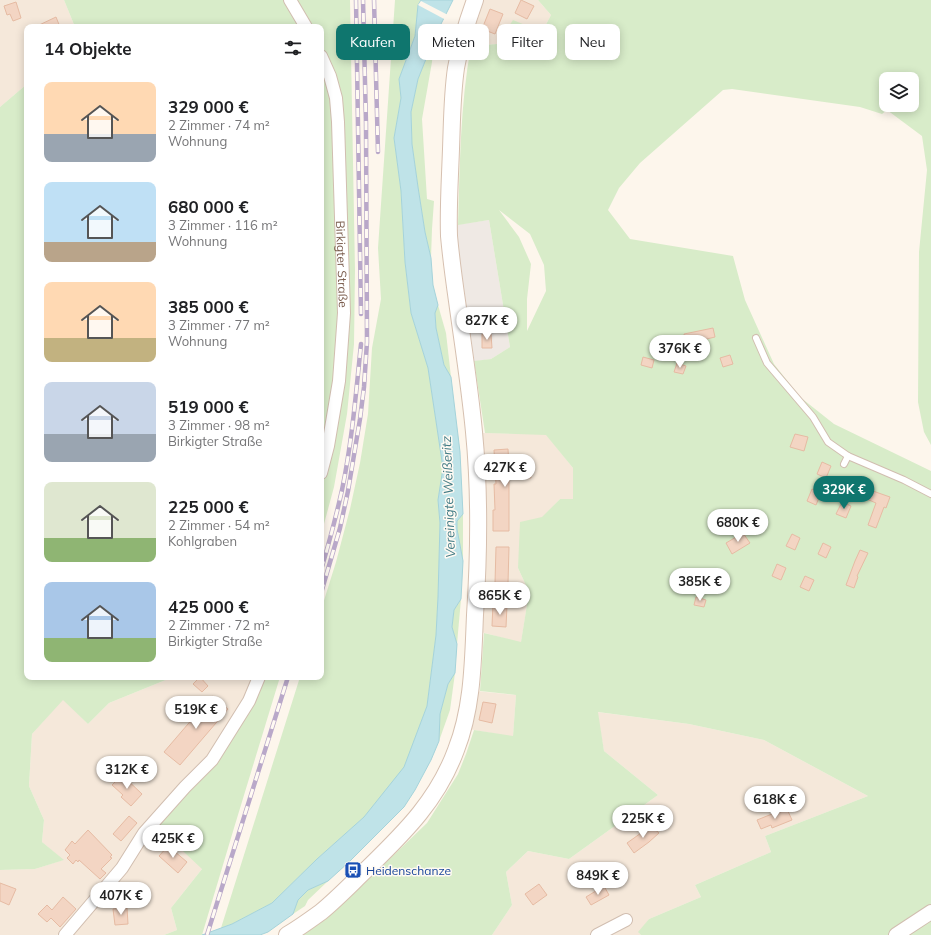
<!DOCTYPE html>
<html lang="de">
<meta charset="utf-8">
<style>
body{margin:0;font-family:Mulish,sans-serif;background:#f2f2f2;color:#202124;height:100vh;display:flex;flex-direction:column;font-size:15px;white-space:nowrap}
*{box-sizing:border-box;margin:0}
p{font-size:13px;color:#757577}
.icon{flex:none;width:22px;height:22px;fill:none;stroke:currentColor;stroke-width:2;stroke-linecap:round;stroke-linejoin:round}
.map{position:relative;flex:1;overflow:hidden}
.drawer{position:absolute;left:24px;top:24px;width:300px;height:656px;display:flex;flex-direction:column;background:#fff;border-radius:8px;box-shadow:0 2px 10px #0003}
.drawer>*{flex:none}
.banner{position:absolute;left:336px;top:24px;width:380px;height:36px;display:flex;gap:8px}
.controls{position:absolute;left:879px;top:72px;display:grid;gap:8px}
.controls a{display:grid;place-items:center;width:40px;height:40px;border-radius:8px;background:#fff;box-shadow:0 2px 10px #0003;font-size:20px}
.price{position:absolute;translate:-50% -34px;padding:0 9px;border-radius:14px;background:#fff;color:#222;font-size:13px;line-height:26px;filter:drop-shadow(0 1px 2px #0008)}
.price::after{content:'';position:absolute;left:50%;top:24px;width:12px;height:9px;margin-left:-6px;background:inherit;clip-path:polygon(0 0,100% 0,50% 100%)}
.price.selected{background:#0f766e;color:#fff}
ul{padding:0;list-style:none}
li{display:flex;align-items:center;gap:12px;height:100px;padding:0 20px}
li span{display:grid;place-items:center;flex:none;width:112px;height:80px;border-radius:8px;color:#555}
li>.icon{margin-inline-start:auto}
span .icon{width:48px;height:48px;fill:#fffc;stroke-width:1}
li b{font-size:17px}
h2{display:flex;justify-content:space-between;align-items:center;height:48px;padding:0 20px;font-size:17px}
.chip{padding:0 14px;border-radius:8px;background:#fff;box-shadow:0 2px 10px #0003;font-size:14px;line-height:36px}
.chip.selected{background:#0f766e;color:#fff}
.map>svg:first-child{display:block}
.residential{fill:#f5e8da}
.industrial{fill:#efe9e4}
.green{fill:#d8ecc9;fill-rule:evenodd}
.water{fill:#bfe3e8;stroke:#a5d3da}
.pier{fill:#fdf6ec}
.building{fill:#f3d5c3;stroke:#e6bba3}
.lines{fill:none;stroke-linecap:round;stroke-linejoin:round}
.service-casing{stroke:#d1beb0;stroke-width:8}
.minor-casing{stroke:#d1beb0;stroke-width:14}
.tertiary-casing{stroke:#d1beb0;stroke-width:16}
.secondary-casing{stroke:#d6c0b0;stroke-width:18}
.service{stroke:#fff;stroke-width:6}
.minor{stroke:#fff;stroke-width:12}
.tertiary{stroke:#fff;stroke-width:14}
.secondary{stroke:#fff;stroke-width:16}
.rail-casing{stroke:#b9a8c9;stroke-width:4.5}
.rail{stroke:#fffaf3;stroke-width:3;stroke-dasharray:9;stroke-linecap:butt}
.labels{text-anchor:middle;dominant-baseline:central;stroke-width:3;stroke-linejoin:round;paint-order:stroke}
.street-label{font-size:12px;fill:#7a5c4d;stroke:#fffaf3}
.transit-label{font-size:12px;fill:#164399;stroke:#fffaf3;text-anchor:start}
.water-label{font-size:13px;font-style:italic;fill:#437c86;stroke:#fffaf3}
</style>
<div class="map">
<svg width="931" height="935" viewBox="0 0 931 935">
<rect width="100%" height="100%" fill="#fdf6ec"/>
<g class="residential">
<path d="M0,0h64l11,27h-48v57l-27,23z"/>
<path d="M482,0h56l13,15 -9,17 -45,12 -30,2z"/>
<path d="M480,433h5l61,1 27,34v31h-13l-18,19 -24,50 11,24 -8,51 -36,-10 -5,-1z"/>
<path d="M173,677h86l-57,192 -31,39 6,22 -13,5h-91l1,-3h-13l-4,3h-57v-65l35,-1 28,-9 -21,-18 2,-22 -15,-34 3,-52 31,-35 25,25 21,-21z"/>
<path d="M476,691l40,4 -3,42 -44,-8z"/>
<path d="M597,712l92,12 75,16 104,56 -103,40 6,16 -76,33 6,12 -52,22 -10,14 2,2h-149l20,-30 -6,-33 22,-21 41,8 89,-64 -54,-44z"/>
</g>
<path class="industrial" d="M489,220l21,127 -19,12 -20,3 -16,-137z"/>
<g class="green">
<path d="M64,0h286l5,270 -1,74 -7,70 -13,73 -13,48v-508h-246z"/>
<path d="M395,0h25l1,1 -3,4 -3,31 -16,43 2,19 -7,40 7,53 4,71 6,51 17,55 15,100 -5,32 2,23 -2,74 -2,38 -9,71 -23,62 -40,49 -47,42 -45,44 -40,21 -11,4 79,-251h21v-67l15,-48 14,-53 10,-46 8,-49 4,-66 9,-49 -3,-51z"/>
<path d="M538,0h393v445l-7,-13 -6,-30 1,-150 8,-82 -5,-34 -35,-26 -5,4 -22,-7 -128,-18 -9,1 -83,73 -21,25 -11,22 22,29 103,17 12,44 29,64 26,33 34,27 97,47v464h-290l-3,-3 11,-13 52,-22 -6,-12 76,-33 -6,-16 103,-40 -104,-56 -75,-16 -91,-12 6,39 54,44 -89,64 -41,-8 -22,21 6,33 -20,30h-189l20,-15 29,-25 75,-72 31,-49 8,-20 8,-24 39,6 3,-41 -36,-4 4,-58 37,9 8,-50 -11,-24 2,-46 22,-5 18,-18h13v-31l-27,-33 -61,-2 -11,-72 17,-2 19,-12 -21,-127 -31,5c2,-60 2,-120 13,-179l26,-2 16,-24 29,12 9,-17zM886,79h26v26h-26zM499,210l31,24 14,31 2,26 -19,40v-32l4,-35 -12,-27z"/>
<path d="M433,48l-1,14 -10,57 5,80 7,2 -2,28 -1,29 -6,-26 -7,-45 -6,-43 -1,-32 7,-33 10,-25z"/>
<path d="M27,84v593h146l-64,26 -21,21 -25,-24 -31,34 -3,52 15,34 -2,22 22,18 -29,9 -35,1v-763z"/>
<path d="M438,305l8,28 5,44 -7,-12 -8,-37 -1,-16z"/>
<path d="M463,514v47l-6,-32v-8z"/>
<path d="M461,599l-4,45 -5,-17 2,-17z"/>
<path d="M455,673l-5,37 -11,31 1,-27 8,-30z"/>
<path d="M259,677h21l-46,151 -32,107h-38l13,-5 -6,-22 31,-39 -49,-46 59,-63z"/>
<path d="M328,881l-20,19 -3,6 -12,8 5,-14 10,-10z"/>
</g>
<path class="water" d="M421,0h32l-14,28 -6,20 -5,6 -10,25 -7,33 1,32 6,43 7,45 6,26 2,27 5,20 -3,8 1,15 8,37 7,12 9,75 3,62 -6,7v8l6,32 -2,38 -7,11 -2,17 5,17 -2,29 -7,11 -8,30 -1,27 -8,19 -16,30 -11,17 -55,55 -21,19 -20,9 -10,10 -5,14 -25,18 -8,3h-58l30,-11 40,-21 45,-44 47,-42 40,-50 23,-61 9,-71 2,-38 2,-74 -2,-23 5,-32 -15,-100 -17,-55 -6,-51 -4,-71 -7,-53 7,-40 -2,-19 16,-43 3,-31z"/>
<path class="pier" d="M421,1l27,14 -2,5 -28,-15z"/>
<g class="building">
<path d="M521,0l13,6 -7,13 -12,-6z"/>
<path d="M16,2l5,16 -8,3 -3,-7 -3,1 -3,-9z"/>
<path d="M490,9l13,5 -8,20 -13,-5z"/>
<path d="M56,17l4,10h-25z"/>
<path d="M713,328l2,9 -29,7 -2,-10z"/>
<path d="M482,334h9l1,14h-10z"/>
<path d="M730,355l3,9 -10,3 -3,-9z"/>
<path d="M643,357l11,3 -2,8 -11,-3z"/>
<path d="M677,363l9,3 -3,8 -9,-2z"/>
<path d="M795,434l13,3 -4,14 -14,-4z"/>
<path d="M508,449l1,18h22v11h-22v53h-16v-21h2l-1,-26h2l-2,-34z"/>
<path d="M822,462l9,4 -5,12 -9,-4z"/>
<path d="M862,484l9,4 -1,2 20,7 -4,11 -2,-1 -8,21 -8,-3 8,-22 -19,-8z"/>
<path d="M812,489l9,4 -5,12 -9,-4z"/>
<path d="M842,502l9,4 -5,12 -10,-4z"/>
<path d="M743,533l7,10 -18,11 -6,-11z"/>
<path d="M792,534l8,4 -5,12 -9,-4z"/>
<path d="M823,543l8,4 -5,11 -8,-4z"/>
<path d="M496,547h13l-1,36h-13z"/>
<path d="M860,550l8,3 -11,23 1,1 -4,11 -8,-3 9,-24z"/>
<path d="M777,564l9,4 -5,12 -9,-4z"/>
<path d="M805,576l9,4 -5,11 -9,-4z"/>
<path d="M696,597l10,3 -2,7 -10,-2z"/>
<path d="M493,604l14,1 -1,22 -14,-1z"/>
<path d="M200,677l8,9 -6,6 -9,-8z"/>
<path d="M212,696l16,13 -48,56 -16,-13z"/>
<path d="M483,702l13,2 -4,19 -13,-3z"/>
<path d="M122,775l20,19 -11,12 -10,-9 2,-2 -11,-10z"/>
<path d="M787,809l5,11 -20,8 -1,-3 -10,4 -4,-9 15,-6 1,1z"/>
<path d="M129,816l8,7 -16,18 -8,-7z"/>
<path d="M651,826l8,7 -10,9 -15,11 -7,-10z"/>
<path d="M88,830l24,25 -2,2 2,1 -11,11 5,4 -6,6 -21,-19 -1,2 -2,-2 -3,4 -6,-6 3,-3 -5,-5 7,-9 3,3z"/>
<path d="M168,846l19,16 -9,11 -19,-17z"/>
<path d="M0,883l16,6 -7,16 -9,-4z"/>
<path d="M539,884l8,11 -14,10 -8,-11z"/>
<path d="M604,886l5,9 -18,10 -5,-8z"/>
<path d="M63,897l13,12 -16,18 -9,-9 -4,4 -9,-8 9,-9 5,5z"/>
<path d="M127,908l1,16 -13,1 -2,-16z"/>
</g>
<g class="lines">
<g class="service-casing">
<g id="service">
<path d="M756,338l11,25 46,54 15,25 20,14 56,24 27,14"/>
<path d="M844,464l4,-8"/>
</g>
</g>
<g class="minor-casing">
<g id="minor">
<path d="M290,0l16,27"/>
<path id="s1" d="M321,56l9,20 6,22 2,24 6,191 -5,68 -11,65 -7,27"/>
<path d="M65,935l57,-67 22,-35 41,-46 27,-27 37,-59 10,-24"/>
<path d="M597,935l29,-15"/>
</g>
</g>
<g class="tertiary-casing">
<path id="tertiary" d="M896,935l35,-23"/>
</g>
<g class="secondary-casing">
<path id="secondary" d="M287,935c12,-7 23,-15 34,-23 17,-14 32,-30 48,-45 37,-36 69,-68 87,-117 17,-43 17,-90 19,-135 4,-61 5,-122 -1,-183 -4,-43 -11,-87 -17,-131 -3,-21 -6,-43 -8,-65 -1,-29 1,-58 2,-87 1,-26 1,-54 5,-81 4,-23 11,-46 19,-68"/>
</g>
<use href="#service" class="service"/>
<use href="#minor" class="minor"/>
<use href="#tertiary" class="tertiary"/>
<use href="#secondary" class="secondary"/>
<g class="rail-casing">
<g id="rail">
<path d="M356,0l5,314"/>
<path d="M374,0l4,152"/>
<path d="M321,570c8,-27 15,-53 21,-80 10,-48 14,-97 19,-146"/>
<path d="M321,593l19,-65 8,-37 12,-72 4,-32 3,-45 -1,-219 -3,-123"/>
<path d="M207,935l81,-258"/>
</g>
</g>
<use href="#rail" class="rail"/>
</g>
<defs>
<g id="bus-square" transform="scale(0.9)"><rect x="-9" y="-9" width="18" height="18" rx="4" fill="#1a4fb4" stroke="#fffaf3"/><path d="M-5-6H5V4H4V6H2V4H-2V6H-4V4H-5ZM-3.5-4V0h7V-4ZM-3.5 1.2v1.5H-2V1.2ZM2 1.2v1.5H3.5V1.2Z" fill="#fff"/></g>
</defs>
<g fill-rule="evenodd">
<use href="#bus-square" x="353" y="870"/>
</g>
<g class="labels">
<g class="street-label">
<text stroke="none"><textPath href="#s1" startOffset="211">Birkigter Straße</textPath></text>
</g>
<g class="transit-label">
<text x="366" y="870">Heidenschanze</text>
</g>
<g class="water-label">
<text transform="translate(448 497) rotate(-92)">Vereinigte Weißeritz</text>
</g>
</g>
</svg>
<div class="controls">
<a><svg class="icon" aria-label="layers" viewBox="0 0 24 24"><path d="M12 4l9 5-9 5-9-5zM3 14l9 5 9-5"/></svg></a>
</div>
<b class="price" style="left:487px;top:341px">827K €</b>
<b class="price" style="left:680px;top:369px">376K €</b>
<b class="price" style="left:505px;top:488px">427K €</b>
<b class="price selected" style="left:844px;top:510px">329K €</b>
<b class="price" style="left:738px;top:543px">680K €</b>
<b class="price" style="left:700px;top:602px">385K €</b>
<b class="price" style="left:500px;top:616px">865K €</b>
<b class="price" style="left:196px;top:730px">519K €</b>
<b class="price" style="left:127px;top:790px">312K €</b>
<b class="price" style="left:775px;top:820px">618K €</b>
<b class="price" style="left:643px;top:839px">225K €</b>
<b class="price" style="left:173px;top:859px">425K €</b>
<b class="price" style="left:598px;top:896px">849K €</b>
<b class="price" style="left:121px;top:916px">407K €</b>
<div class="banner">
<a class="chip selected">Kaufen</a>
<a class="chip">Mieten</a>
<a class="chip">Filter</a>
<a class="chip">Neu</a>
</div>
<section class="drawer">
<h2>14 Objekte<svg class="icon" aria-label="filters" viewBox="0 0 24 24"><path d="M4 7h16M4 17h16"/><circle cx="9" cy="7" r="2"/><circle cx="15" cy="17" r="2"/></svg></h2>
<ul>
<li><span style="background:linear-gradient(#ffd9b3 65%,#9aa5b1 0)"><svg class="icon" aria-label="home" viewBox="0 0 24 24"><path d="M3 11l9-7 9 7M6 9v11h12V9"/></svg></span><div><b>329 000 €</b><p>2 Zimmer · 74 m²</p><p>Wohnung</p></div></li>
<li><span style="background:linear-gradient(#bfe0f5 75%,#b9a48a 0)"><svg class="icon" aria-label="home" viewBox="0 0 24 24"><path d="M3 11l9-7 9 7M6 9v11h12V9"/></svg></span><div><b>680 000 €</b><p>3 Zimmer · 116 m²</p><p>Wohnung</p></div></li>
<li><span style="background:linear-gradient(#ffd9b3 70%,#c2b280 0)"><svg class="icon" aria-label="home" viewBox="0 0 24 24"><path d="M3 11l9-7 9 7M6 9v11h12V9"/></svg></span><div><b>385 000 €</b><p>3 Zimmer · 77 m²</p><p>Wohnung</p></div></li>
<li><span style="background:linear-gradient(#c9d6e8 65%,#9aa5b1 0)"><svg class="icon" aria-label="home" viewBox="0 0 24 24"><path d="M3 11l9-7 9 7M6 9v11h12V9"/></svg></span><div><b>519 000 €</b><p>3 Zimmer · 98 m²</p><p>Birkigter Straße</p></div></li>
<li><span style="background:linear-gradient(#dfe7d0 70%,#8fb573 0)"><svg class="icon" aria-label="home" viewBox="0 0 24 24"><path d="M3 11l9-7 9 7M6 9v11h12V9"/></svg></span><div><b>225 000 €</b><p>2 Zimmer · 54 m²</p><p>Kohlgraben</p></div></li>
<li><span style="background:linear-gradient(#a9c7e8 70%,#8fb573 0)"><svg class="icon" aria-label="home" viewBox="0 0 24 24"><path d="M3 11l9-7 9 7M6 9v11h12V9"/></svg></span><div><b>425 000 €</b><p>2 Zimmer · 72 m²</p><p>Birkigter Straße</p></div></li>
</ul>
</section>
</div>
